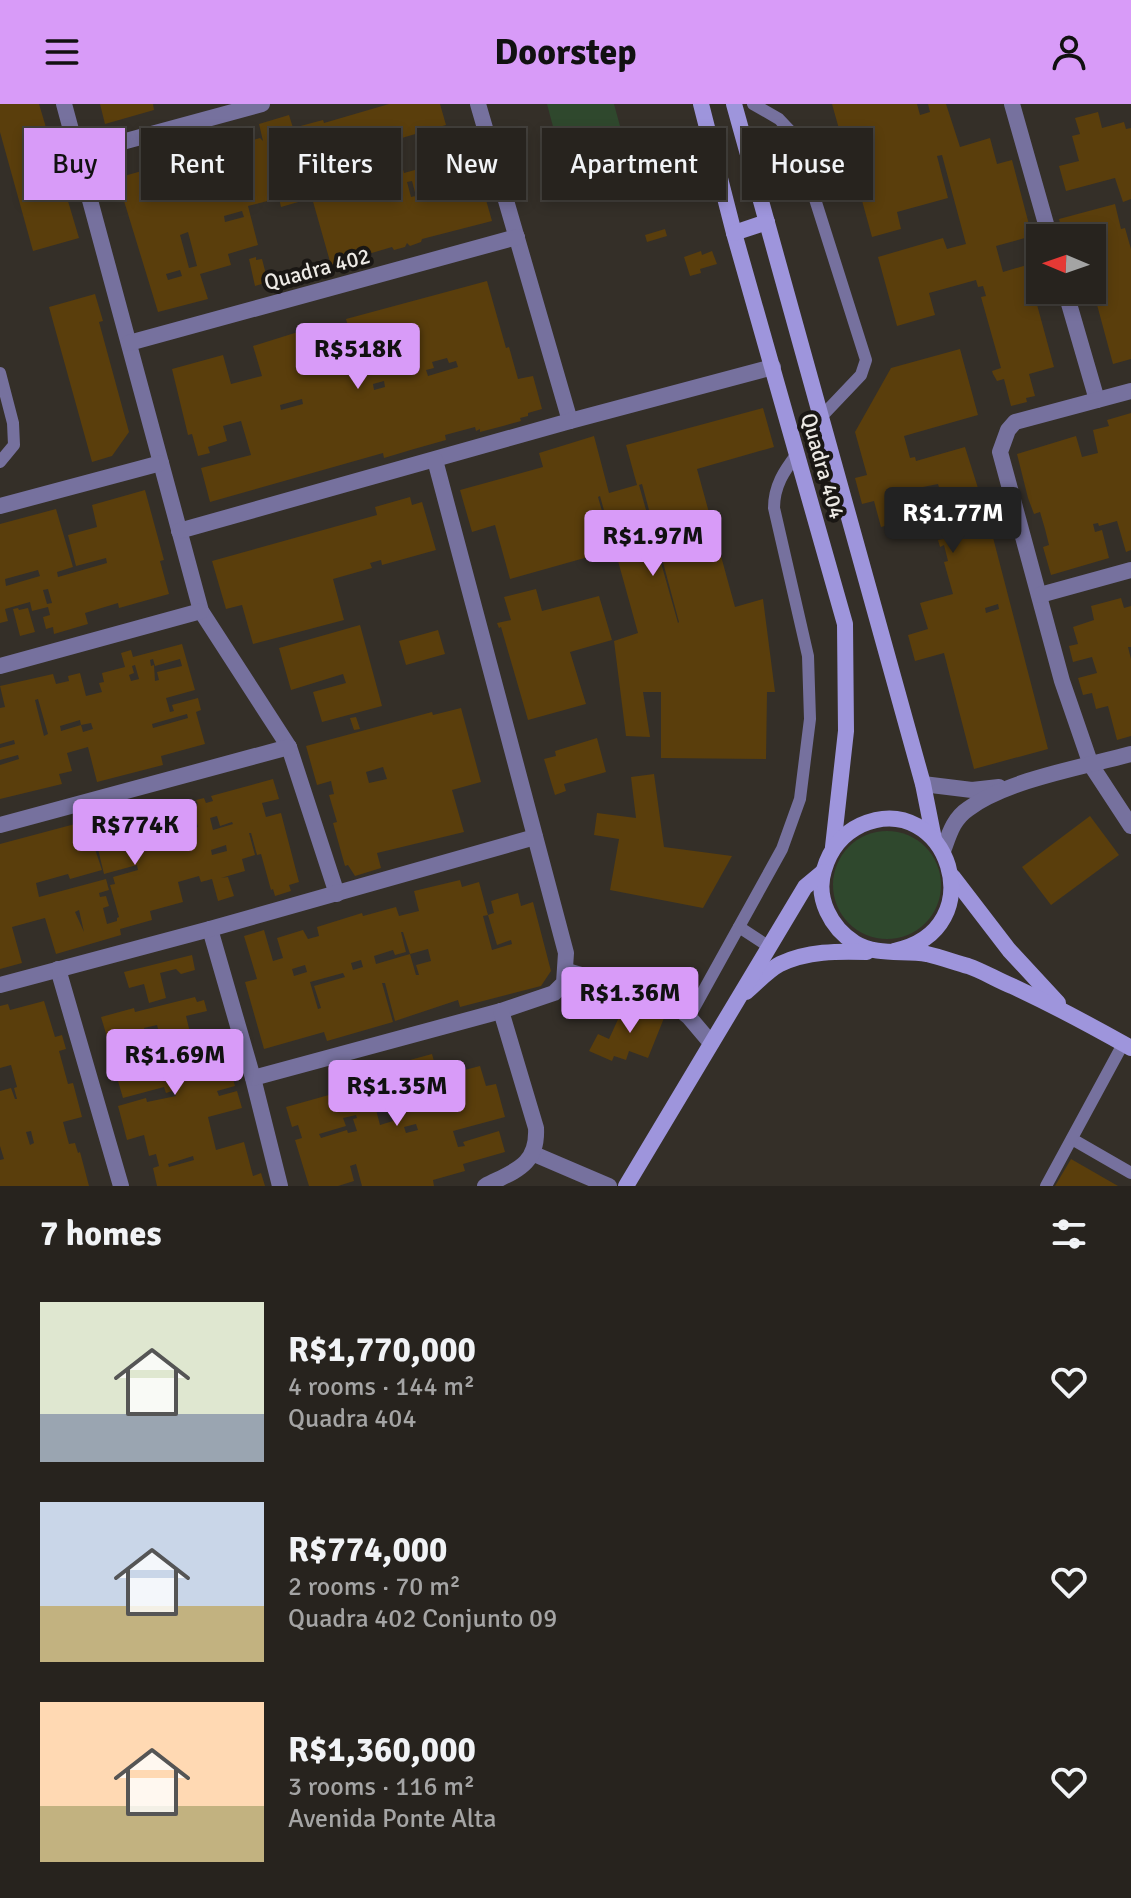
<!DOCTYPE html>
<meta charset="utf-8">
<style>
body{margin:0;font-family:Signika,sans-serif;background:#2f2b27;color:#f1f3f6;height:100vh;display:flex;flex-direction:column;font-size:30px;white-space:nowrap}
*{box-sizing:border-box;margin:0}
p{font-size:26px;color:#a4a4a4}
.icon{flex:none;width:44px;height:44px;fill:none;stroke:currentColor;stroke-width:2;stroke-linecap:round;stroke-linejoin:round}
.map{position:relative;height:1082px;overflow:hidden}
.drawer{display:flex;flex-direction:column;background:#27231e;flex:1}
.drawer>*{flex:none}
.top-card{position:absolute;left:24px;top:24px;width:1084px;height:72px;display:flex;gap:16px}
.needle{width:52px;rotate:272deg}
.tools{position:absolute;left:1026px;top:120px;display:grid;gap:16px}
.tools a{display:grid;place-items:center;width:80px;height:80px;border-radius:0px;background:#27231e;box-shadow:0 4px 12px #0003,0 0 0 2px #43403c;font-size:40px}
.price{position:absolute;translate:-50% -68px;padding:0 18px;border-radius:8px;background:#d89bf8;color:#111;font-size:26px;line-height:52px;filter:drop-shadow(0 2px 4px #0008)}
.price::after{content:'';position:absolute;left:50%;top:48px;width:24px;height:18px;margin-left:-12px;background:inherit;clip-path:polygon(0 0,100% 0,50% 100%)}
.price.selected{background:#222;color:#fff}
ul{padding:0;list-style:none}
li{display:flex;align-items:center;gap:24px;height:200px;padding:0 40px}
li span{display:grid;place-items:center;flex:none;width:224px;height:160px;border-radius:0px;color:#555}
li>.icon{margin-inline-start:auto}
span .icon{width:96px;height:96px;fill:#fffc;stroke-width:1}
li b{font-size:34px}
h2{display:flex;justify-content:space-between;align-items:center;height:96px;padding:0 40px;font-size:34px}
.pill{padding:0 28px;border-radius:0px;background:#27231e;box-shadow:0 4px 12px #0003,0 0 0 2px #43403c;font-size:28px;line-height:72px}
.pill.selected{background:#d89bf8;color:#111}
header{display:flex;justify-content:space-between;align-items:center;height:104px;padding:0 40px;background:#d89bf8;color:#111;font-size:36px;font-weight:700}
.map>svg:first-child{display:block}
.green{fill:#2f482d}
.building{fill:#5a3e0c;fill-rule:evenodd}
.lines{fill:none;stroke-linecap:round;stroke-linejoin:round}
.lane{stroke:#76719e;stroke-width:12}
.street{stroke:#76719e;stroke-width:16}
.secondary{stroke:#9e95dc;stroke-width:16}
.labels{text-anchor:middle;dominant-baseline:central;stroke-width:8;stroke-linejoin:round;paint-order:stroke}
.street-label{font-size:22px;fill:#edeae5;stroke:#1a1714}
</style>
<header><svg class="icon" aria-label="menu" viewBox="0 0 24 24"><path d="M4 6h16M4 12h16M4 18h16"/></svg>Doorstep<svg class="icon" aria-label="person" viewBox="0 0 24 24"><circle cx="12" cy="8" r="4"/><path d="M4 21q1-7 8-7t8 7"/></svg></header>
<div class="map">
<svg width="1131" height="1082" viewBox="0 0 1131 1082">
<rect width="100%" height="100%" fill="#342f28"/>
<g class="green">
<path d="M547,0h67l22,81 -63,17z"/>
<circle cx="887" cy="781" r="54"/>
</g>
<g class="building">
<path d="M0,0h39l40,134 -46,13 -33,-119z"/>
<path d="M100,0h53l1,6 -49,14z"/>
<path d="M389,0h51l6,21 -51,15 9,33 69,-19 19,67 -70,18 -1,3 -11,4 -3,-3 -2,4 -11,3 -2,-3 -61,18 -19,-67 -31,9 -2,-9 -31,8 10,39 -30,9 3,11 -31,9 8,25 -50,13 -41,-134 53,-15 -2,-8 30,-8 2,9 32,-7 1,-3 11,-3 3,3 2,-5 11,-3 3,3 -4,-17 30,-9 4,13 30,-8 1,3zM396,72l2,6 -15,4 -2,-6zM412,77l4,15 -5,1 -4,-15zM242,107l2,6 -19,5 -1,-6zM188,128l9,34 -8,2 -9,-33zM180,166l2,6 -14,4 -2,-6z"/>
<path d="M832,0h85l3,11 10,-3 -2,-8h18l14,43 30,-9 7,26 15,-4 20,76 -36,10 7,26 37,-11v28l-7,1 21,77 -25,7 6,22 -9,2 1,4 -16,4 -7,-27 -7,2 -4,-7 -1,-3 9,-3 -20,-71 5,-1 -3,-10 -5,1 -2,-7 -47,13 6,22 -38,11 -19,-69 65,-19 4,11 19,-5 -24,-89 -5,1 11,42 -51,14 4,17 -29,8 -28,-102 -3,1z"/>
<path d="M1098,8l4,16 22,-6 2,7 5,-1v71l-8,3 -8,-24 -49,13 -7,-25 20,-5 -7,-25 8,-2 -5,-16z"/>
<path d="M1115,100l6,25 4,-1 6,21v110l-18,5 -21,-78v-48h-28l-5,-19z"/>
<path d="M665,125l2,7 -20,6 -2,-7z"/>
<path d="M701,147l1,4 10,-4 5,13 -17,5 1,4 -11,3 -6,-19z"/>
<path d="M256,153v3l6,-1 6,23 -13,4 -6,-27z"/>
<path d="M487,177l19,67 3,-1 9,32 15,-3 9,33 -14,4v3l-8,2 1,3 -18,5 -23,6v-3l-4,2 -1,-4 -30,8 1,5 -32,9 -30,9 -1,-5 -173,49 -9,-34 50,-13 -10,-34 -18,5 4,15 -19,6 2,6 -12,3 -6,-22 -4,1 -16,-66 51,-14 8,29 31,-8 -9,-30 61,-19v3l15,-5 8,29 2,2 16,-4 -9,-33zM447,254l2,5 7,-2 2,6 -30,9 -2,-6 8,-2 -2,-6zM384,277l1,6 -11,3 -1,-6zM302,295l1,5 -22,6 -1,-5z"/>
<path d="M95,190l8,27 -4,1 30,110 -17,24 -20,6 -43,-155z"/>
<path d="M960,245l18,66 -74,21 6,22 5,-1 1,4 49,-14 25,79 58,223 -74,20 -30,-116 -29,8 -7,-26 20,-6 -8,-26 33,-9 -9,-32 4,-1 -4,-16 -4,2 -2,-7 5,-1 -3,-10 -5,1 -4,-16 -50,13 -7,-26 -12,3 -7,-26 12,-3 -12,-43 36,-64zM938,380l8,26 -15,4 -8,-27zM998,500l1,5 -13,4 -1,-5z"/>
<path d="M763,304l11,39 -77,22 38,138 28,-8 12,93h-8l-1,67 -105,-1v-66h-18l7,45 -24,-1 -12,-95 24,-8 -38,-137 -2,1 15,53 -103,29 -15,-54 -23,7 -12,-42 83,-23 -4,-14 55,-17 15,57 28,-8 -11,-40zM642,380l37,138 -1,1 -39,-138z"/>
<path d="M1131,309v137l-5,2 -9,-31 -18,5 -1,-3 -5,1 2,8 7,-2 7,28 -58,17 -8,-28 6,-2 -4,-16 -5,-17 -6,2 -6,-16 -11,-44 59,-18 6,21 16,-4 -5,-23 16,-4 -2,-6z"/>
<path d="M145,386l19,70 -4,1 9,33 -50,14 -1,-5 -33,10 3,11 -34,10 -1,-7 -7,2 -3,-12 7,-2 -2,-8 -16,4 -2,-9 -25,7 3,12 -8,2v-99l56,-15 17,58 -16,5 1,5 49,-14 -1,-5 -30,8 -8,-31 29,-8 -5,-22zM38,466l2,6 -34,10 -1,-7zM48,485l4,14 -5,1 -4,-14z"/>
<path d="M410,393l2,8 10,-3 14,48 -54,15 -1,-5 -11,3 2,5 -39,11 11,41 -91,24 -11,-39 -16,4 -14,-48 165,-46 -2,-8z"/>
<path d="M536,485l6,22 57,-15 13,44 -42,12 16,52 -58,16 -27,-93 -2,1 -2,-5 14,-3 -7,-23z"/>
<path d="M1121,494l3,10 7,-2v41h-3l3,12v77l-14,4 -9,-34 -12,3 -4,-16 -9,2 -5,-17 19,-5 -5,-16 -19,5 -4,-16 9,-2 -5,-17 21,-7 -3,-14z"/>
<path d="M18,504l1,2 9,-2 7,24 -15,4 -7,-27z"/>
<path d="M360,521l22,81 -60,16 -9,-30 33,-9 -3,-9 -52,16 -12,-42z"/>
<path d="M438,526l7,24 -39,11 -7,-24z"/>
<path d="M182,540l13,46 -29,8 4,14 4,-1 -2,-6 26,-7 3,12 -5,2 9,32 -44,12 2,9 -66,17 -9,-35 -21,6 5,18 -13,3 3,10 -62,15v-34l19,-6 -1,-4 -18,5v-12l15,-4 -1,-4 -14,4v-36l5,-1 -5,-21 53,-12 3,10 13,-3 -1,-5 12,-3 6,23 16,-4 -3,-9 5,-1 -2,-9 23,-6 -4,-14 10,-3 2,7zM153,555l2,7 25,-7 2,7 -25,6 2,8 -4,1 -1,-16 -3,1 -1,-6zM135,561l4,14 -8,2 -2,-6 5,-2 -2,-7zM38,595l10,35 -4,2 -9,-36zM187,610l1,4 -35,10 -1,-4zM80,616l1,5 -20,6 -1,-5zM91,619l2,6 -10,3 -2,-7z"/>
<path d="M461,604l20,74 -29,8 12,42 -87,21 4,15 -26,8 -7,-11 -3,1 -12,-43 4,-1 -8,-27 5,-1 -3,-13 -14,4 -11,-39 126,-34 1,3zM383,663l4,12 -18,4 -3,-11z"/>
<path d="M356,613l4,12 -6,1 -4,-12z"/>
<path d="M597,634l9,34 -42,12 2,7 -11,4 -11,-36 12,-3 -1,-5z"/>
<path d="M654,670l10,73 68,9 -29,52 -93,-18 9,-51 -25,-4 3,-22 39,5 -5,-41z"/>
<path d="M273,675l6,20 -17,4 4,14 15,-4 18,69 -10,3 2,6 -16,5 -2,-7 -2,1 -10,-36 -4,1 -6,-22h-2l6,22 -13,4 3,12 -24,7 7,-1 6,19 -16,5 -6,-22 -11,3 -2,-6 -21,6 5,20 -33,9 2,9 -32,9 1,6 -65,19 -11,-36 -33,9 10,36 -22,6v-125l120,-32 3,16 4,-1 -1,-3 33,-9 -1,-6 25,-7 4,15 -4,1 3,10 -22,6 2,7 20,-5 -2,-5 14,-4 -6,-20 6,-2 -2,-5 8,-2 2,5 7,-2 -2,-5zM217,712l3,10 12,-4 1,2 -20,6 -3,-12zM97,741l7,29 33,-9 1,5 -25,7 2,7 -5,1 9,32 -2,1v3l-10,3 -4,-16 6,-2 -3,-10 -6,1 -1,-4 10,-3 -3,-11 -67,18 -3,-14 32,-9 2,5 32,-9 -8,-24zM226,741l1,6 -15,4 -1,-5zM79,806l5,22 -9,-20z"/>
<path d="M1090,712l29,39 -68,50 -29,-38z"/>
<path d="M460,776l2,7 17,-5 9,33 -5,1 9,34 20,-6 -1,-4 -14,5 -9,-30 6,-2 -3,-12 27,-8 3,13 12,-4 18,69 -10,15 -81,21 -2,-7 -63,21 -10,-38h-3l11,39 -66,19 -3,-9 -60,17 -19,-67 12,-3 -13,-43 20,-6 9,31 10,-3 -6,-20 26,-8 5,9 11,-3 -2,-9 45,-14 1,3 33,-9 3,9 20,-5 -5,-20zM401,828h2l7,22 18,-5 3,12 -15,4 3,10h-3l-6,-21 -34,10 -2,-8 19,-6 2,5 11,-3zM361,856l2,7 -10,3 -2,-7zM305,861l2,7 -13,4 -2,-7zM343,869l2,4 -31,9 7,22 -3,1 -8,-27z"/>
<path d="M192,851l3,15 -14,4 -5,-5 -16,4 6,25 -17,5 -5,-19 -15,4 -5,-16z"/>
<path d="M195,893l2,5 7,-2 3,11 -21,5 8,33 21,-6 4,14 -15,4 5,20 23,-6 3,11 -18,5 2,5 18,-5 5,17 -34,9 8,33 28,-8 9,34 8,-3 4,13h-108l-4,-18 6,-2 -3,-12 -7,2 -5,-21 -17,5 -9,-34 28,-8 1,4 29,-6 -1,-6 -9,3 -2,-6 -41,11 -8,-27 2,-1 -16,-53 33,-9 1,4zM157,921l6,21 -13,4 -6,-22zM193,1052l1,4 -25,7 -1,-3z"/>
<path d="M44,897l11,36 7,-2 4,14 -7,2 9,33 5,-1 9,34 -19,5 6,22 6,-1 3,10 2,-1 9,34h-89v-26l4,-1 -4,-13v-55l11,-3 4,11h2l-3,-11 3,-1 -6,-22 -11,3v-62l8,-2 2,6zM31,1027l3,12 -4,2 -4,-13z"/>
<path d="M625,900l39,14 -16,40 -19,-7 -3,9 -12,-4 -2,5 -23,-10 9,-17 11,5z"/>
<path d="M432,950l12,44 19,-5 -2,-8 -12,4 -4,-14 35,-9 6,20 10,-2 9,33 -52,14 5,16 7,-1 -2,-4 36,-11 6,21 -42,12 2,7 -32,9 1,6h-72l-6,-22 -6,2 4,15 -16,5h-29l-14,-46 7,-2 -4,-13 -6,2 -6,-20 50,-14 -3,-10 19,-5 3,13 15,-5 -1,-3 32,-9 -2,-11zM385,990l8,27 -13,4 -7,-27zM356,1011l1,3 -4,1 4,12 -9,2 -1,-3 -26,8 -2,-4 27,-8 -3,-8zM416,1020l2,6 -12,3 -2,-6z"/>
<path d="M1071,1055l47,27h-63z"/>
</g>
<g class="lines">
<g class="lane">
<path d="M753,0l26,15 16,17 71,224 -5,15 -39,41"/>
<path d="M0,269l13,50 1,22 -14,17"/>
<path d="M739,823l29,19"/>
<path d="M689,913l93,-168 18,-50 10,-80 -2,-63 -34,-148c0,-22 10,-37 23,-54"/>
<path d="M1072,1035l59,34"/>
<path d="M1046,1082l77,-142"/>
</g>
<g class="street">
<path d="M64,0l137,507 88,136 48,147"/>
<path d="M478,0l92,317"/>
<path d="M1012,0l38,134"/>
<path d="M78,50l184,-50"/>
<path d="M1065,186l32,110"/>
<path d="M129,239l388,-106"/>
<path d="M1131,287l-116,31 -7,8 -8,22 62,229 29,84 40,61"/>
<path d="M0,402l161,-43"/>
<path d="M179,427l391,-110 203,-54"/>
<path d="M1040,491l91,-25"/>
<path d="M0,562l201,-55"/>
<path d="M923,680l49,6 27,-3"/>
<path d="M0,721l289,-78"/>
<path d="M943,747c6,-16 10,-32 25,-42 39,-29 115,-42 163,-55"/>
<path d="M210,825l43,149 27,108"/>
<path d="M58,865l63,217"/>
<path d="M567,867l101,29 21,17 22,26"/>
<path d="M0,881l210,-56 325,-92"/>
<path d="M253,974l248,-67 53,-18 10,-10 2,-30 -131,-493"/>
<path d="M534,1050l75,32"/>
<path d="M485,1082c29,-15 53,-20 51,-58l-35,-117"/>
</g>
<g class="secondary">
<path d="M701,0l33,129 111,391 1,107 -13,116"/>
<path d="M734,0l189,680 11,55"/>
<path d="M734,129l33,-11"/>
<path d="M953,773l56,73 49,53"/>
<path d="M894,847c102,-21 53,-164 -33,-126 -19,9 -31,24 -37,45 -9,28 7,58 31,73 21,13 48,7 72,11 13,3 27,8 41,12 15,5 29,14 44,20 41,19 80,40 119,62"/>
<path d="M746,888c11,-9 21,-21 34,-28 27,-13 58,-13 87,-12"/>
<path d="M626,1082l179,-299 18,-15"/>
</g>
</g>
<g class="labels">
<g class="street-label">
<text transform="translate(317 165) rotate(-15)">Quadra 402</text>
<text transform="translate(823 362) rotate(74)">Quadra 404</text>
</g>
</g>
</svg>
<div class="tools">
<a><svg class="needle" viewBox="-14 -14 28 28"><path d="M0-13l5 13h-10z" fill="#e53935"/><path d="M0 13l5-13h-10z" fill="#a4a4a4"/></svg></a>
</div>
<b class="price" style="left:358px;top:287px">R$518K</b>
<b class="price selected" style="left:953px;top:451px">R$1.77M</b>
<b class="price" style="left:653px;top:474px">R$1.97M</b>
<b class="price" style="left:135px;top:763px">R$774K</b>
<b class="price" style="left:630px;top:931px">R$1.36M</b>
<b class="price" style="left:175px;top:993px">R$1.69M</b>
<b class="price" style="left:397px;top:1024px">R$1.35M</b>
<div class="top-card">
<a class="pill selected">Buy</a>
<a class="pill">Rent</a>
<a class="pill">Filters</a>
<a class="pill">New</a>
<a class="pill">Apartment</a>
<a class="pill">House</a>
</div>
</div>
<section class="drawer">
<h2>7 homes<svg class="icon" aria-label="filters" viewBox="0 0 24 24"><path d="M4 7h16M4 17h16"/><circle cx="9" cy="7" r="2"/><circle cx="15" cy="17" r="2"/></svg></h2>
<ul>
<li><span style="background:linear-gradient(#dfe7d0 70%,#9aa5b1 0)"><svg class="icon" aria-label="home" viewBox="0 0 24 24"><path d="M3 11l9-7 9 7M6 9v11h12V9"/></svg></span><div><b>R$1,770,000</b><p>4 rooms · 144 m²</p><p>Quadra 404</p></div><svg class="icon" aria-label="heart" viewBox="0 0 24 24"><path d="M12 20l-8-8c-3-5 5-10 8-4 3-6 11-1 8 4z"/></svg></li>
<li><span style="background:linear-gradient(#c9d6e8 65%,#c2b280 0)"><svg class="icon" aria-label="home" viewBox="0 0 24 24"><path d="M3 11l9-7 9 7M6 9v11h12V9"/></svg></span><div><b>R$774,000</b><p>2 rooms · 70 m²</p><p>Quadra 402 Conjunto 09</p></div><svg class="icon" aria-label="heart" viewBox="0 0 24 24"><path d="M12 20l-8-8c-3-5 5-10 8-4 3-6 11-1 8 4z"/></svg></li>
<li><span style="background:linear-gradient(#ffd9b3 65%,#c2b280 0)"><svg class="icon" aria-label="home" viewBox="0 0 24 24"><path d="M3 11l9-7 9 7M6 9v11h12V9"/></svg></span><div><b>R$1,360,000</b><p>3 rooms · 116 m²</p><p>Avenida Ponte Alta</p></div><svg class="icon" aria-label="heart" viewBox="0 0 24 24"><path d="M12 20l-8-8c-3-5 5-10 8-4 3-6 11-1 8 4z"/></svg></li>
</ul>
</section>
